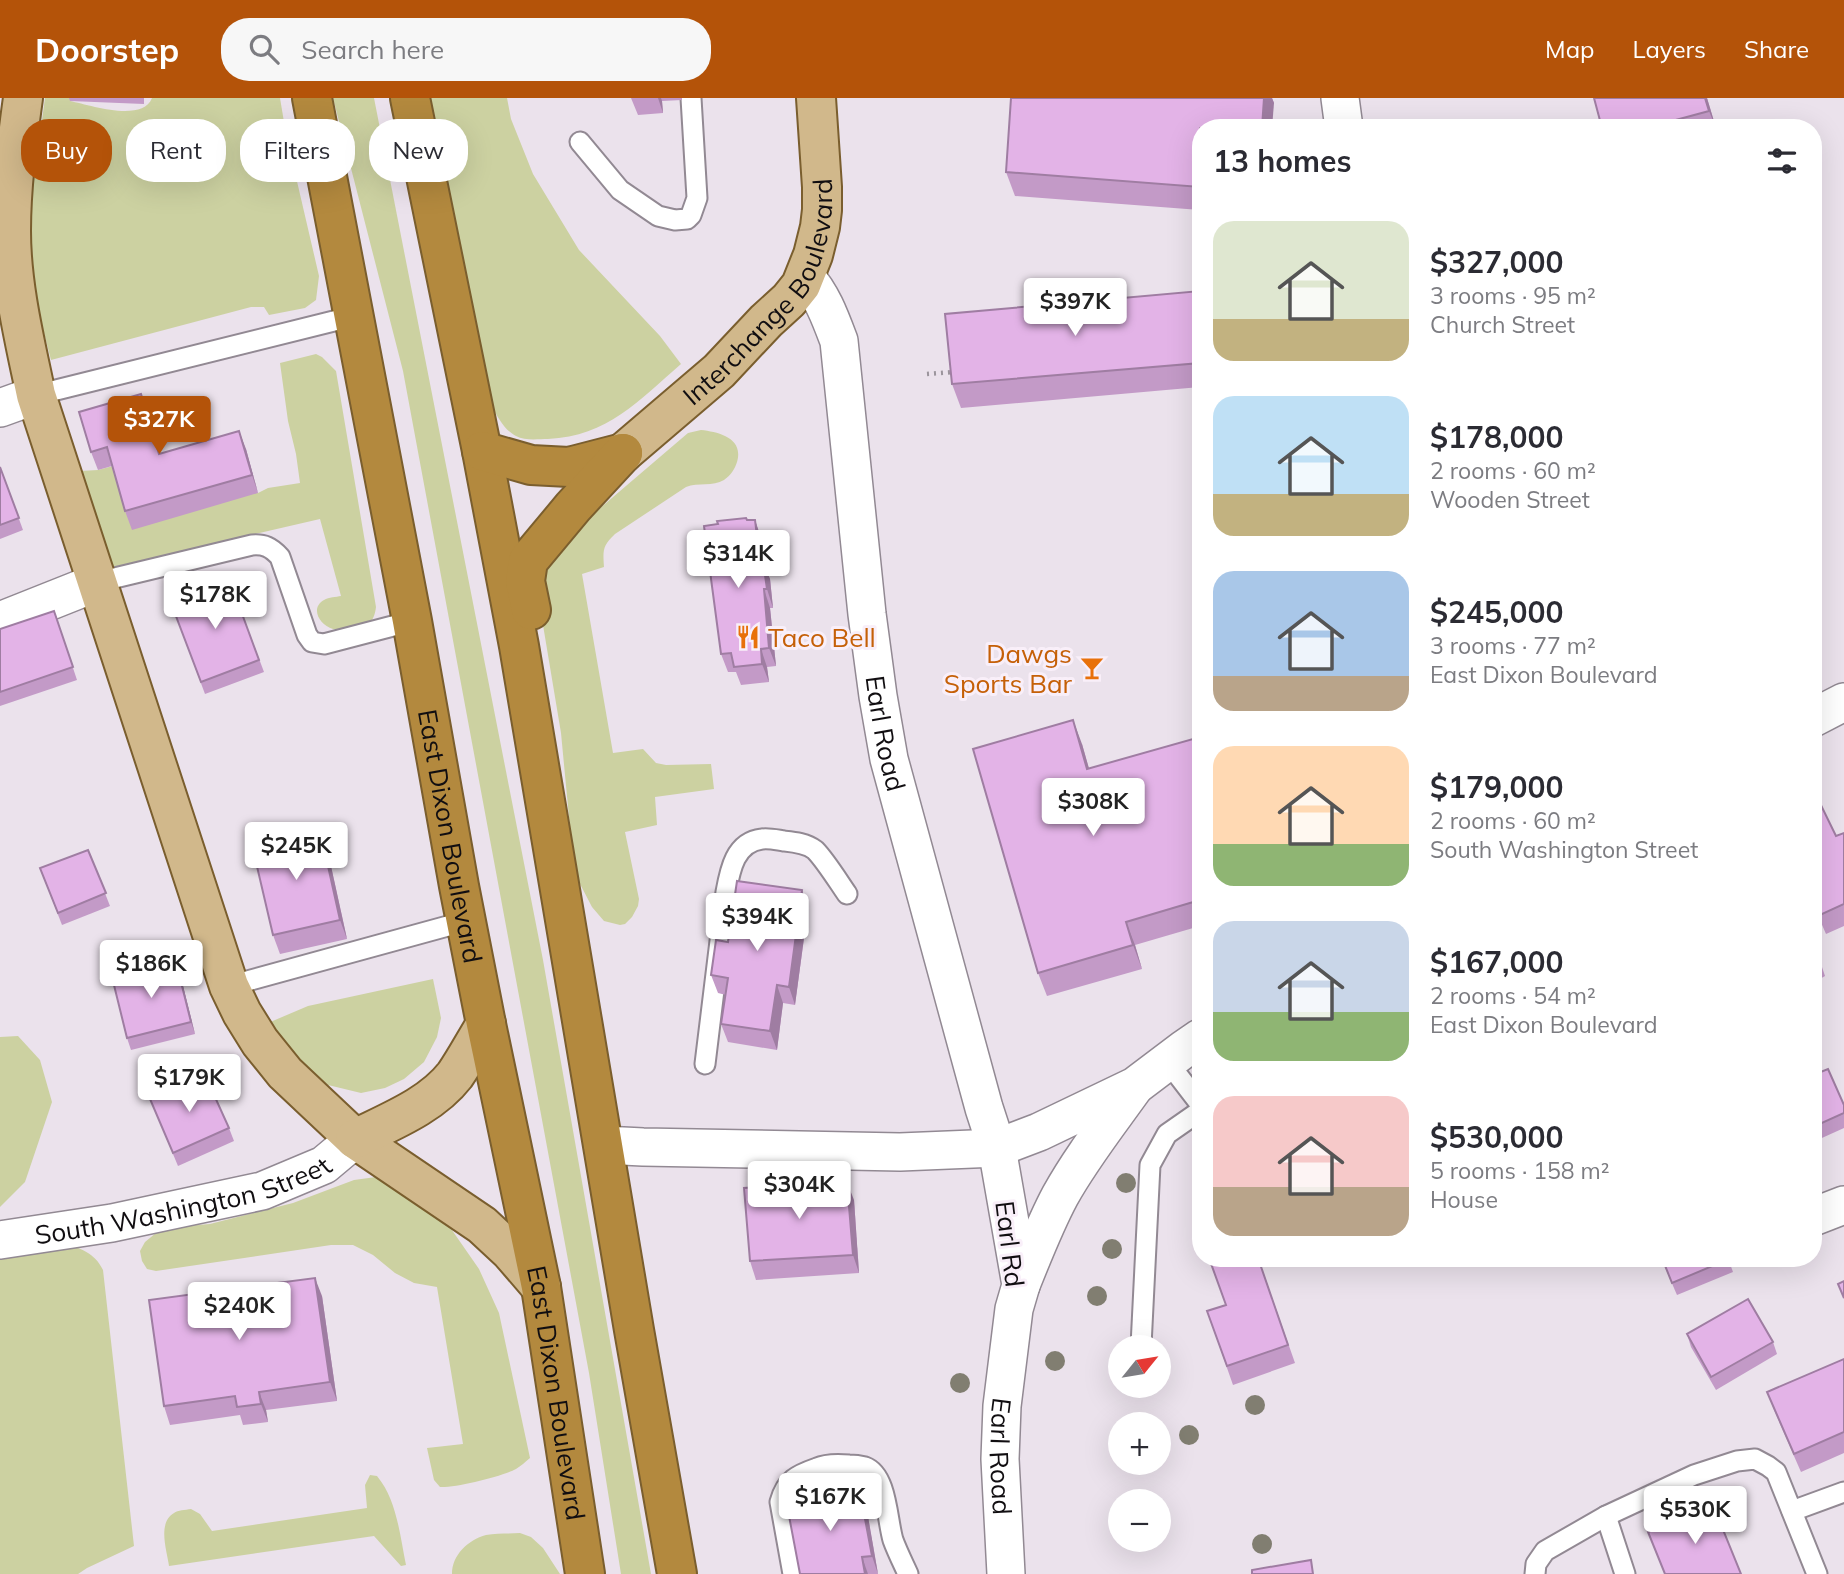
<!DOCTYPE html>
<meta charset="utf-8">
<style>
body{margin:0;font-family:Mulish,sans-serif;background:#f7f7f7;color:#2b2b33;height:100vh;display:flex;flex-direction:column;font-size:26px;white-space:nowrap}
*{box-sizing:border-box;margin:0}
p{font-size:23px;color:#7c7c81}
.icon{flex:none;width:38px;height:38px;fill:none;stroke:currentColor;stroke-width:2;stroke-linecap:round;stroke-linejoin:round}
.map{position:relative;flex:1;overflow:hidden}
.sheet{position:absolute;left:1192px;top:21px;width:630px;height:1148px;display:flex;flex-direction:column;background:#fff;border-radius:28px;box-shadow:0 7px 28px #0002}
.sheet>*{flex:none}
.top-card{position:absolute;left:21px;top:21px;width:665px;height:63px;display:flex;gap:14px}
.needle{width:46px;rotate:60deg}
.fabs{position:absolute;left:1108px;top:1237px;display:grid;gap:14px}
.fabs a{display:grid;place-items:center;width:63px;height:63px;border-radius:50%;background:#fff;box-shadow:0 7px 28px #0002;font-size:35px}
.price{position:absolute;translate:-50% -60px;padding:0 16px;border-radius:7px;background:#fff;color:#222;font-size:23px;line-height:46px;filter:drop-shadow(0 2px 4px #0008)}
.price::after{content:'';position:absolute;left:50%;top:42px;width:21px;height:16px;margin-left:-10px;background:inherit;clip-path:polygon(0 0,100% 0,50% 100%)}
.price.active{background:#b45309;color:#fff}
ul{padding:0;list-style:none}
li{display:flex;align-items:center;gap:21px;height:175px;padding:0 21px}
li span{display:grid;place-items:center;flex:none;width:196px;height:140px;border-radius:21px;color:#555}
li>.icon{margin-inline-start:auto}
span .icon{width:84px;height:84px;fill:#fffc;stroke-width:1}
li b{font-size:30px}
h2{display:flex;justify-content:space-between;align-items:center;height:84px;padding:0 21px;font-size:30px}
.chip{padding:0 24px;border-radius:28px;background:#fff;box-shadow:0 7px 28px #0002;font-size:24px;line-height:63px}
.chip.active{background:#b45309;color:#fff}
header{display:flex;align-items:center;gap:42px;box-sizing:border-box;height:98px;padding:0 35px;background:#b45309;color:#fff}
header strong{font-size:33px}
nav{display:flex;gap:38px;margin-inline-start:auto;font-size:24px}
.search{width:490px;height:63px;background:#f7f7f7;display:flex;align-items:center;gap:18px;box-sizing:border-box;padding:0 24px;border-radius:28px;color:#7c7c81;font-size:26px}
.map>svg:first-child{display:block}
.green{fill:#ccd1a1}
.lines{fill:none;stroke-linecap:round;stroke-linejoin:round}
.lane-casing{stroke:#928993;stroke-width:23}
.street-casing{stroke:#928993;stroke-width:40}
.primary-casing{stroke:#7a5e2e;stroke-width:42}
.highway-casing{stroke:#7a5e2e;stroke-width:42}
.path{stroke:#9b949c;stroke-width:4.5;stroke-dasharray:2 5;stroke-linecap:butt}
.lane{stroke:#fff;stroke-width:19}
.street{stroke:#fff;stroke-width:37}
.primary{stroke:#d1b88b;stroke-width:38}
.highway{stroke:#b3893e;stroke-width:38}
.tree{fill:#817e71}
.wall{fill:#c39ac7}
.shaded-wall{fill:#9f7da2}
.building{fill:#e3b3e7;stroke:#9f7da2;stroke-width:2}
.labels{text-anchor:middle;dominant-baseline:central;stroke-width:6;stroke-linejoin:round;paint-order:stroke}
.street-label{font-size:26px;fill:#110e11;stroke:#f9eff9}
.food-label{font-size:26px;fill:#c56008;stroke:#f9eff9;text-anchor:start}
</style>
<header>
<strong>Doorstep</strong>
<div class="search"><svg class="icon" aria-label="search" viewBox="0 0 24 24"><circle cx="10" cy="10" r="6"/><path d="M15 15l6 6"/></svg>Search here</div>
<nav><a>Map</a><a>Layers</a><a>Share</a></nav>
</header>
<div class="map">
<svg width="1844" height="1476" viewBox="0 0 1844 1476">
<rect width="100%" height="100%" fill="#ebe2ec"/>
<g class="green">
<path d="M45,0h25v3c20,4 72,22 82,-3h128l6,36 33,142 -3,24 -11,8 -36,7 -5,-8h-13l-200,53 -18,-70 -2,-90z"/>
<path d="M333,0h41l169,862 108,614h-30l-32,-201 -186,-1002z"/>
<path d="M421,0h86l4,21 22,55 46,76 81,86 21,28c-43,37 -73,72 -133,75 -10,0 -23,2 -32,-3 -12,-6 -18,-19 -24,-29z"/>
<path d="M316,256l6,3 14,14 40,236c-2,17 -10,21 -27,22 -5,0 -11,1 -16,0 -14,-4 -23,-21 -9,-29 5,-3 12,-3 17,-4l-21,-77 -207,48 -33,-96 18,-1 15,-4 145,27 10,-5 32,-5 -4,-29 -8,-33 -8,-58z"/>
<path d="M701,332c18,2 43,8 36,32 -2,7 -7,14 -13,18 -11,7 -26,2 -38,7l-71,47c-13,12 -12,17 -11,33l-22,7 31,179 30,-4 13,14 10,2 45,-1 3,25 -59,8 2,28 -32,7 14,67 -1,7 -6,11 -7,7 -5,1 -16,-4 -12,-14 -13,-25 -6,-23 -12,-126 -21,-126 5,-42 40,-44 103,-88z"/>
<path d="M433,881l8,39 -4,19 -13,25 -20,17 -19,9 -24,5 -33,-8 -19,-16 -36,-37 -5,-9 40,-17z"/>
<path d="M18,938l22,24 12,42 -27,80 -25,25v-170z"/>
<path d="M376,1079l39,15 23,18 41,59 20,44 31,145c-5,4 -9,8 -14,11 -13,7 -61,19 -76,18l-6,-7 -7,-32 36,-4 -26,-157 -23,-4 -19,-10 -22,-18 -20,-10h-22l-175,26 -9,-2 -5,-8 -2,-10 5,-9 17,-14 48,-4 83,-21 61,-23z"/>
<path d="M63,1145c17,5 32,10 40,27l31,276 -47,22 -9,6h-78v-320z"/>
<path d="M370,1377l7,1c20,24 23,60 29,89l-5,1 -27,-30 -205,30c-2,-15 -12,-43 5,-53 4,-3 11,-3 17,-4l9,5 12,17 155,-23 -2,-23z"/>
<path d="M520,1435l11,4 12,11 17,26h-108c0,-19 16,-34 34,-39 11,-2 23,-1 34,-2z"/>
</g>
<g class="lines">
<g class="lane-casing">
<g id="lane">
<path d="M580,44l40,48 38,26 17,4 12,-1 4,-4 6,-17 -6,-100"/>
<path d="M36,297l318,-79"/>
<path d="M98,484l154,-37c12,-1 19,2 28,12l27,78 5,7 12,2 88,-23"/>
<path d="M229,888l237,-65"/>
<path d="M1167,963l33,43"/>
<path d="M705,966l21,-172c4,-22 9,-50 36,-53 7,-1 15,1 22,2 10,1 22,2 31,9 10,10 23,31 32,44"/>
<path d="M1141,1248l9,-181 17,-31 33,-23"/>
<path d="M1792,1413l52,-19"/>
<path d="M1606,1418l19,58"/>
<path d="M793,1476l-13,-72c6,-22 17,-27 37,-34 9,-4 22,-4 32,-3 5,0 12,1 16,2 22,8 22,53 28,73 4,11 10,23 15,34"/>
<path d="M1535,1476l1,-10 9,-13 61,-35 88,-41 43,-14 18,-2 13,7 8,6 41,102"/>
</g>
</g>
<g class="street-casing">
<g id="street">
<path d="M1340,0l4,30"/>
<path id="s1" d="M805,178c17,19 25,41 34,65l28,273 11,82 11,63 95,349 13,40 24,137 -7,24 -12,97 -2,53 6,115"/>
<path d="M0,310l36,-13"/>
<path d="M0,523l98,-39"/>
<path d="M1813,620l31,-16"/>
<path d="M603,1047l40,2 257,5 97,-4 42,-16 96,-46 49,-37 16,-11"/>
<path d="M1813,1119l31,-12"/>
<path id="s2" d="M0,1142l112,-17 150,-32 62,-26 31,-26"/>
<path d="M1021,1187c12,-30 24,-61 39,-89 21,-38 48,-72 73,-107"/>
</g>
</g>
<g class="primary-casing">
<g id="primary">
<path d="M23,0c-6,44 -12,89 -12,133 0,55 14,111 25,164l193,591 13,27 18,29 25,31 70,66 127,86 28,26 31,36"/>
<path id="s3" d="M623,355l96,-82 47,-50 23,-21 12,-15 12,-30 7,-28 2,-17v-23l-6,-89"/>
<path d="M355,1041c34,-17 76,-33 100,-64 11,-16 21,-35 31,-51"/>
</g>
</g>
<g class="highway-casing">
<g id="highway">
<path id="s4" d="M312,0l100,523 47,265 27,138 55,263 44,287"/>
<path d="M410,0l72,353 37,195 115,684 43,244"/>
<path d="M482,353l49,14 38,2 54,-14"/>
<path d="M531,512l-6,-29 3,-20 45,-54 50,-54"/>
</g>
</g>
<path class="path" d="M927,276l27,-2"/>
<use href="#lane" class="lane"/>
<use href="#street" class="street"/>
<use href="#primary" class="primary"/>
<use href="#highway" class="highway"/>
</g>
<g class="tree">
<circle cx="1126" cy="1085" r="10"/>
<circle cx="1112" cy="1151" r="10"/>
<circle cx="1097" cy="1198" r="10"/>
<circle cx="1055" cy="1263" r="10"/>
<circle cx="960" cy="1285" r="10"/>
<circle cx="1255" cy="1307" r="10"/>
<circle cx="1189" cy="1337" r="10"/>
<circle cx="1262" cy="1446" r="10"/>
</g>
<g class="wall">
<path d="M69,0h75v6l-74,-3z"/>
<path d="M631,0h51v2l-20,1 1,12 -25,2z"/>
<path d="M1011,0h261l2,5 -74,25v82l-185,-14 -9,-24z"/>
<path d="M1707,0l9,30h-114z"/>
<path d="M1200,193v96l-239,21 -9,-24z"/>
<path d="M148,314l12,42 86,-5 12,44 -126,37 -7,-19 -13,-45 -14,4 -7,-18z"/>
<path d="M0,369l23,63 -23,9z"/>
<path d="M747,422h8l6,18 4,30 5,11 3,29h-3l6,58 -9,1 2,15 -28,3 -5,-13h-8l-7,-18z"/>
<path d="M230,483l34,91 -59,22 -34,-91z"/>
<path d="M54,513l23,69 -77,26v-77z"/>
<path d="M1200,639v189l-65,19 7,24 -95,27 -9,-23 44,-229 7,25z"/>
<path d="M1813,698l23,40 8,-3v93l-18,8 -13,-30z"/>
<path d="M327,750l20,91 -67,15 -7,-19z"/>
<path d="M88,752l22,56 -48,19 -22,-57z"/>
<path d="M802,792l6,18 -13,97 -12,-2 -6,47 -49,-8 -7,-18 5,-29 -8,-2 -7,-18 17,-33z"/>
<path d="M1813,849l6,11 6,18 -12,7z"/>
<path d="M180,876l15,60 -64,16 -4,-12z"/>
<path d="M1813,977l31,30v23l-31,14z"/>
<path d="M150,1001l79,29 5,13 -56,25z"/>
<path d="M854,1102l5,73 -103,7 -6,-19z"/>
<path d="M1209,1160h63l-12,5 35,100 -62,22 -26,-74 19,-6z"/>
<path d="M1661,1160h67l5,14 -56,23z"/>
<path d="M322,1198l15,105 -71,9 2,12 -25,3 -3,-10 -70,10 -6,-19z"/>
<path d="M1687,1236l86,8 4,12 -61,36 -25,-43z"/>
<path d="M1844,1261v94l-43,19 -27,-62 -7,-18z"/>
<path d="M859,1389l7,18 12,69h-78z"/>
</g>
<g class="shaded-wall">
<path d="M658,0h3l1,3 1,12z"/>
<path d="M1264,0h8l2,5 -2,25h-10z"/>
<path d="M1705,0h2l9,30 -7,-17z"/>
<path d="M141,296l7,18 18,60 -7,-18z"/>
<path d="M239,333l7,18 12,44 -6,-18z"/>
<path d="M755,422l6,18 4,30 5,11 3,29 -6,-19 -7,-28z"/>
<path d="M764,491l6,19 6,58 -7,-18z"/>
<path d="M761,551l6,18 2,15 -7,-18z"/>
<path d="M1073,622l9,24 14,49 -9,-24z"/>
<path d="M320,732l7,18 20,91 -7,-19z"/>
<path d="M802,792l6,18 -13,97 -6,-18z"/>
<path d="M1126,824l9,23 7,24 -9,-24z"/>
<path d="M176,864l4,12 15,60 -4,-12z"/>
<path d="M777,887l6,18 -6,47 -7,-19z"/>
<path d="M847,1084l7,18 5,73 -6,-18z"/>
<path d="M315,1180l7,18 15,105 -7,-19z"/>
<path d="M259,1294l7,18 2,12 -7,-18z"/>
<path d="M859,1389l7,18 12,69 -6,-18z"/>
<path d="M862,1459l6,17h-3z"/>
</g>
<g class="building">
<path d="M1011,0h253l-2,30h-62v59l-194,-15z"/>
<path d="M1594,0h111l4,13 -63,17h-44z"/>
<path d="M1200,193v72l-248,21 -7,-70z"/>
<path d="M141,296l18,60 80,-23 13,44 -127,36 -18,-64 -16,5 -12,-40z"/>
<path d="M0,369l19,51 -19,7z"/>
<path d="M746,420l1,2h8l5,41h3l4,28h-3l5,59 -8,1 1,15 -28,3 -3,-14 -10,1 -17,-128 14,-2 -1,-3z"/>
<path d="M230,483l29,79 -58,22 -30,-79z"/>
<path d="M54,513l19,56 -73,25v-63z"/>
<path d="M1073,622l14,49 113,-32v163l-74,22 7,23 -95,28 -65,-224z"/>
<path d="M1816,697l20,41 8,-3v71l-24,11 -7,-14v-105z"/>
<path d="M320,732l20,90 -67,15 -21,-90z"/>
<path d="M88,752l18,43 -48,20 -18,-45z"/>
<path d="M737,783l65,9 -13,97 -12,-2 -7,46 -49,-7 7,-46 -17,-3 5,-35 12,2z"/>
<path d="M1813,849l6,11 -6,3z"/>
<path d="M176,864l15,60 -64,16 -15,-61z"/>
<path d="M1828,971l16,36v8l-31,14v-52z"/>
<path d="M205,977l24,53 -56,25 -23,-54z"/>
<path d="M847,1084l6,73 -103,6 -6,-73z"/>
<path d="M1209,1160h49l30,87 -61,21 -20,-55 19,-6z"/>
<path d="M1662,1160h66l1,1 -57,24z"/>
<path d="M315,1180l15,104 -71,10 2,12 -24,3 -2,-11 -71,10 -15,-106z"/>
<path d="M1844,1183v17l-6,-14z"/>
<path d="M1748,1201l25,43 -62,35 -24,-43z"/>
<path d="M1844,1261v73l-50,22 -27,-62z"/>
<path d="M859,1389l13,69 -10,1 3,17h-65l-14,-74z"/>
<path d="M1713,1407l28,69h-76l-17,-42z"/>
<path d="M1311,1462l2,14h-61v-4z"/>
</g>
<defs>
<g id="restaurant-bare" transform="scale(1.89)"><path d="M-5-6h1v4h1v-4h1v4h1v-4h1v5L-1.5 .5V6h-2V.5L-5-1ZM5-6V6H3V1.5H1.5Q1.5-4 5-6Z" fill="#e8710a" stroke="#f9eff9" stroke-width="2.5" paint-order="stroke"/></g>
<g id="bar-bare" transform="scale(1.89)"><path d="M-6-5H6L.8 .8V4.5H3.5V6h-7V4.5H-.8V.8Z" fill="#e8710a" stroke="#f9eff9" stroke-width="2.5" paint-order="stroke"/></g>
</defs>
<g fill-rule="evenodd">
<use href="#restaurant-bare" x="748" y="539"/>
<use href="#bar-bare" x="1092" y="570"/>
</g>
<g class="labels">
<g class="street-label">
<text stroke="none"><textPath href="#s3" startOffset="219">Interchange Boulevard</textPath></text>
<text stroke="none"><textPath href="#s1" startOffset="469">Earl Road</textPath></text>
<text stroke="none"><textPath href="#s4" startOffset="751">East Dixon Boulevard</textPath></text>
<text stroke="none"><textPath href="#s2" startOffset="187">South Washington Street</textPath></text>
<text transform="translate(1010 1146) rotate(83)">Earl Rd</text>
<text stroke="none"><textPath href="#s4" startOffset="1318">East Dixon Boulevard</textPath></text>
<text stroke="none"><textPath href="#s1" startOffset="1211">Earl Road</textPath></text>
</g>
<g class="food-label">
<text x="768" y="539">Taco Bell</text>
<text x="1072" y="555" text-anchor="end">Dawgs<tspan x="1072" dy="30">Sports Bar</tspan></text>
</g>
</g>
</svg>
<div class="fabs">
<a><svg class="needle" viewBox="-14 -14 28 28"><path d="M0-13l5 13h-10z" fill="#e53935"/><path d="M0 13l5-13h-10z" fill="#7c7c81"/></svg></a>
<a>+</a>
<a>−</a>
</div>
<b class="price" style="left:1075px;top:240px">$397K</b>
<b class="price active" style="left:159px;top:358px">$327K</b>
<b class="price" style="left:738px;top:492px">$314K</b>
<b class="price" style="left:215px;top:533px">$178K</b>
<b class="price" style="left:1093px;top:740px">$308K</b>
<b class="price" style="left:296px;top:784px">$245K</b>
<b class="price" style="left:757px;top:855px">$394K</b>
<b class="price" style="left:151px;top:902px">$186K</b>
<b class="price" style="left:189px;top:1016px">$179K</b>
<b class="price" style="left:799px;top:1123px">$304K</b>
<b class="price" style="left:239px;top:1244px">$240K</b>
<b class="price" style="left:830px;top:1435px">$167K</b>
<b class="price" style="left:1695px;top:1448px">$530K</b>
<div class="top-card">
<a class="chip active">Buy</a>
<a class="chip">Rent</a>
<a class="chip">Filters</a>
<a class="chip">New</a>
</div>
<section class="sheet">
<h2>13 homes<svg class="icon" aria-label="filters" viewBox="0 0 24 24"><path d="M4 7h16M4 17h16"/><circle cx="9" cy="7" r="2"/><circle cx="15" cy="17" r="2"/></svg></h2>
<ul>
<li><span style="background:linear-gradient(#dfe7d0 70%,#c2b280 0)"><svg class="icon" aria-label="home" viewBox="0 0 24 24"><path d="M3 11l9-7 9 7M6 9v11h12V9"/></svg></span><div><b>$327,000</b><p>3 rooms · 95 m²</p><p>Church Street</p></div></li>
<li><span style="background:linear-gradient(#bfe0f5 70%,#c2b280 0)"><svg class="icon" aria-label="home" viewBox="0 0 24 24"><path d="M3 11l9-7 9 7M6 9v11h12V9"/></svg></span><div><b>$178,000</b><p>2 rooms · 60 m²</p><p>Wooden Street</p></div></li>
<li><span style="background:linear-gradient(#a9c7e8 75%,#b9a48a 0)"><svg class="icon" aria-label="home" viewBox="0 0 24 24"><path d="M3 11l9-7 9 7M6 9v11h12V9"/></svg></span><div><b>$245,000</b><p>3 rooms · 77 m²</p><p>East Dixon Boulevard</p></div></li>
<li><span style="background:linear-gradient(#ffd9b3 70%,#8fb573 0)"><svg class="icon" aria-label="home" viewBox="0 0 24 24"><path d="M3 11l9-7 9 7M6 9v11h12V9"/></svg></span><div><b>$179,000</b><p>2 rooms · 60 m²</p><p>South Washington Street</p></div></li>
<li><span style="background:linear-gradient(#c9d6e8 65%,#8fb573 0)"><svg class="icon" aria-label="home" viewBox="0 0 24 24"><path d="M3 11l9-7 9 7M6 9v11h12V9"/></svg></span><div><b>$167,000</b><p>2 rooms · 54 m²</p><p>East Dixon Boulevard</p></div></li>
<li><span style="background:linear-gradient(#f6c9c9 65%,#b9a48a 0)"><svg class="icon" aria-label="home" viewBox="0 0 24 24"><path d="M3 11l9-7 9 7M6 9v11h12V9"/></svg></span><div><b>$530,000</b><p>5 rooms · 158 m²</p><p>House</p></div></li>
</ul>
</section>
</div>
